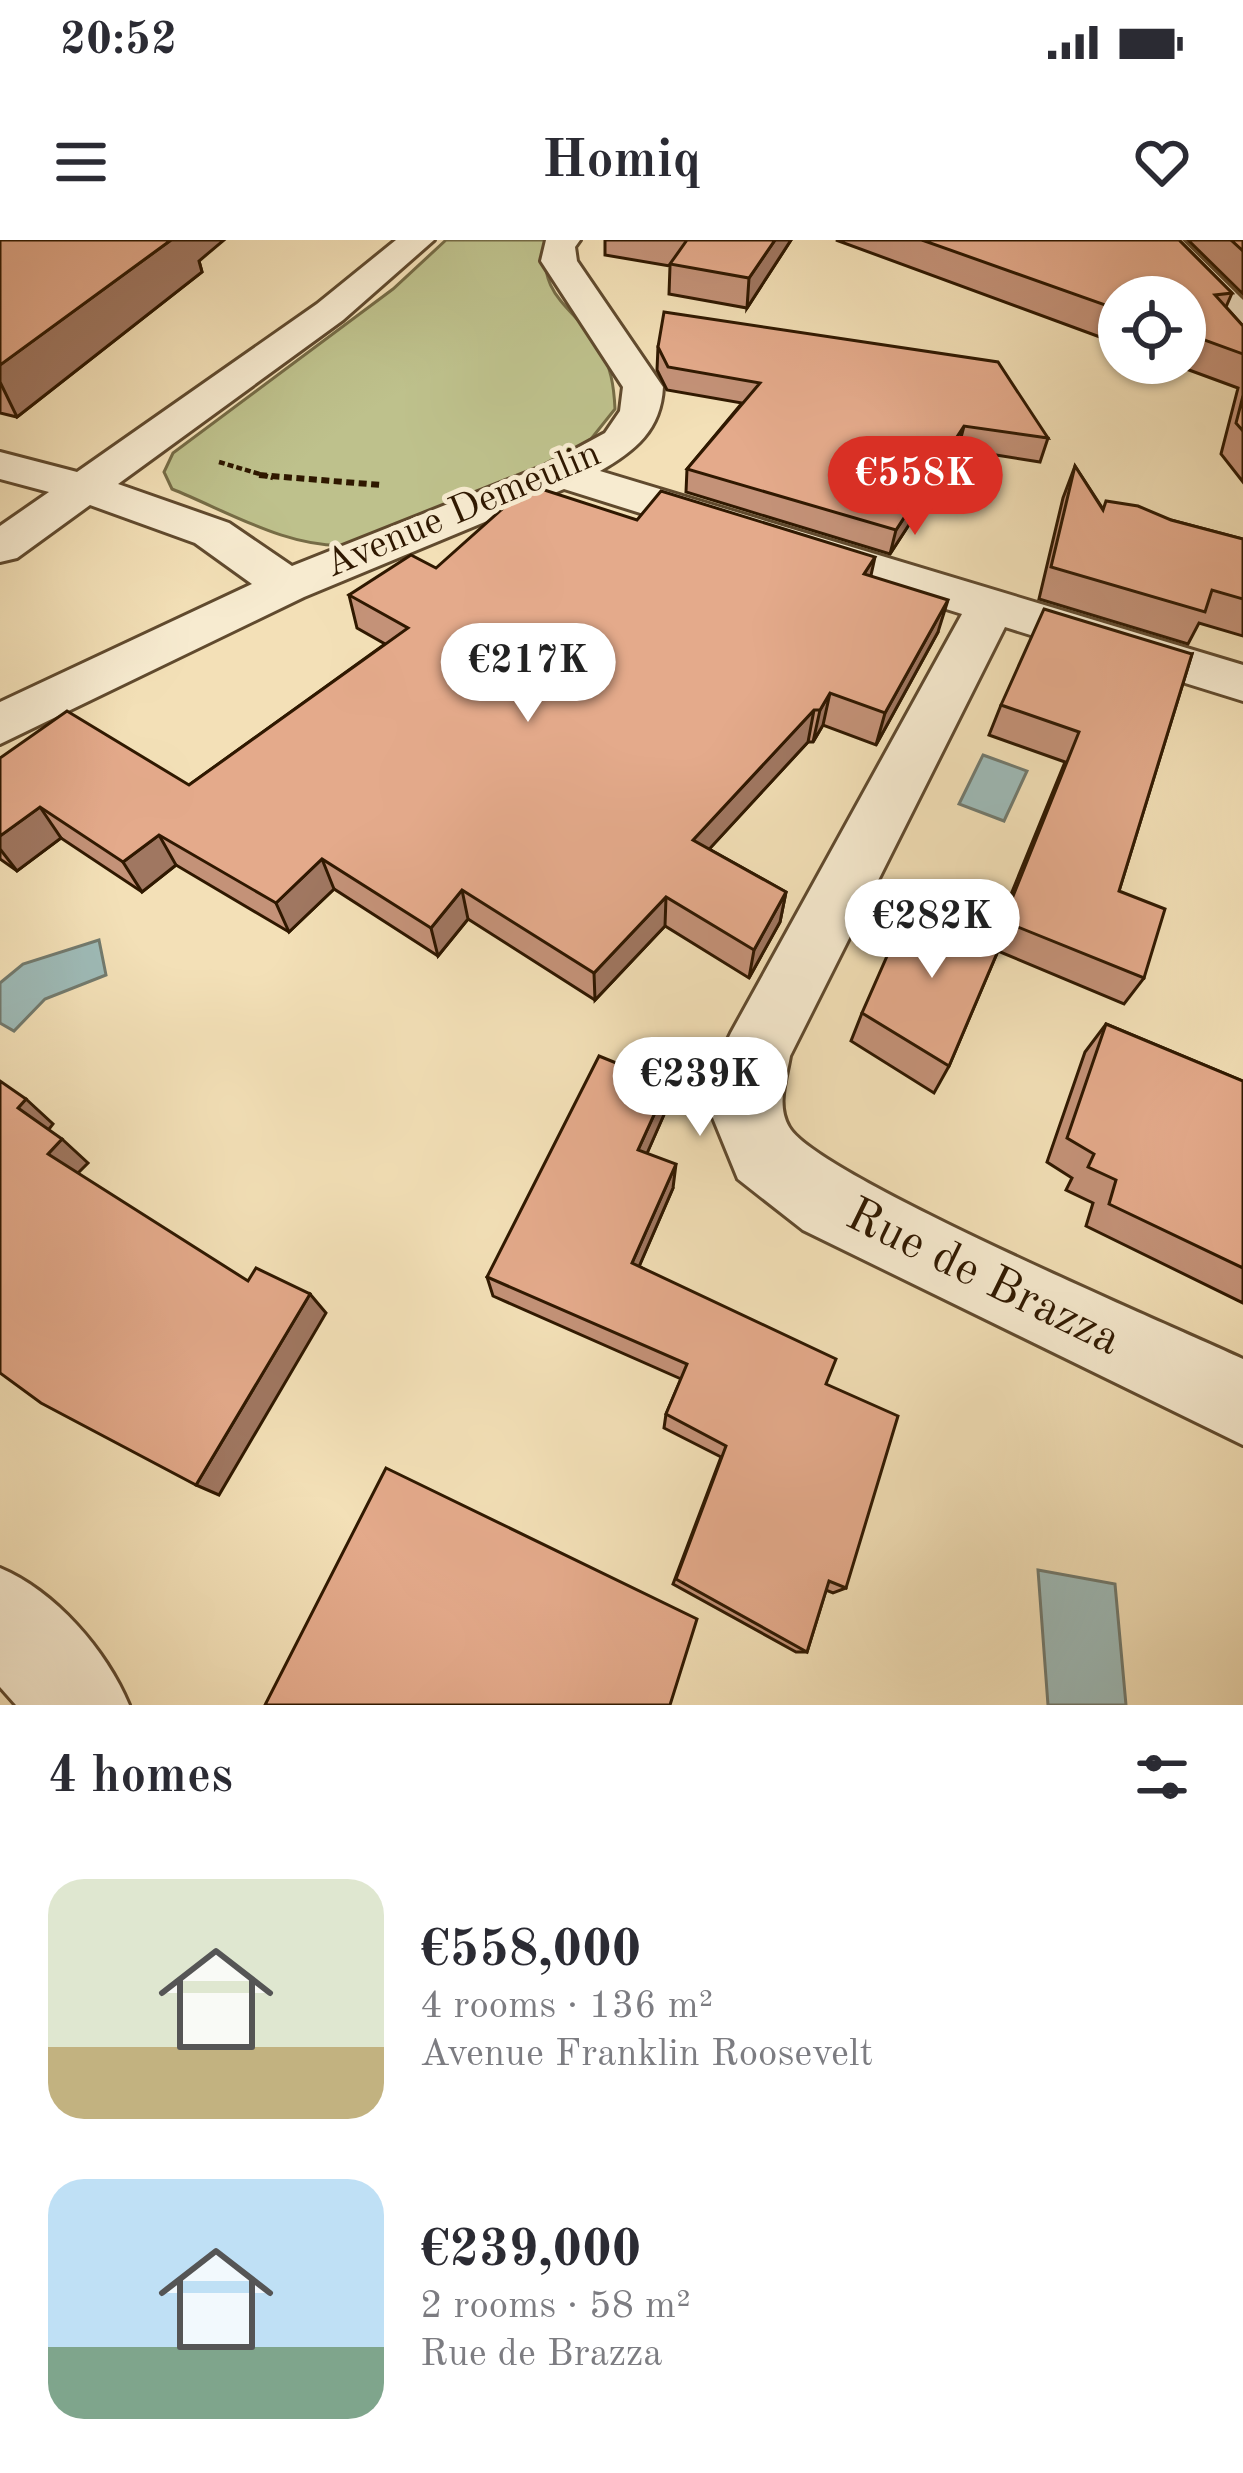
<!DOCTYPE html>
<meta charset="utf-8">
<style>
body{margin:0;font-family:"Old Standard TT",serif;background:#f2f2f3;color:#2b2b33;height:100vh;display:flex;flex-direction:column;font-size:45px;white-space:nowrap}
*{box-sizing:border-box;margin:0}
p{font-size:39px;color:#7c7c81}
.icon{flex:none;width:66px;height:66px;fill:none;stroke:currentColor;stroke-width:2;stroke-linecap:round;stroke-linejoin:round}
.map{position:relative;height:1465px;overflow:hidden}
.side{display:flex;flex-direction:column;background:#fff;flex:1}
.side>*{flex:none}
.tools{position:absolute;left:1098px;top:36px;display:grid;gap:24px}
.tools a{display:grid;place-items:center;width:108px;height:108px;border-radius:50%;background:#fff;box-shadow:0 3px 9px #0004;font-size:60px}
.price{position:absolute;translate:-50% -102px;padding:0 27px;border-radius:42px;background:#fff;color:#222;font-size:39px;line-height:78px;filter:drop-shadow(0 3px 6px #0008)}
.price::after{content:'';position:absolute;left:50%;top:72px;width:36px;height:27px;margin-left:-18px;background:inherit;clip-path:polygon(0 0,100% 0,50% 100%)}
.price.current{background:#d93025;color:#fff}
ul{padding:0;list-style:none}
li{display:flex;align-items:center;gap:36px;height:300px;padding:0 48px}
li span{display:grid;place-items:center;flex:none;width:336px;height:240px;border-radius:36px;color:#555}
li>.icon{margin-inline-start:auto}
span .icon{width:144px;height:144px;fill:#fffc;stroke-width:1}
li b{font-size:51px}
h2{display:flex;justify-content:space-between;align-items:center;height:144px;padding:0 48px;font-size:51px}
.status{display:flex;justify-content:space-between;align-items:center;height:84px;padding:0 60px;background:#fff;direction:ltr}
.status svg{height:33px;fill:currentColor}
header{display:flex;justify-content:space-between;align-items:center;height:156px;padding:0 48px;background:#fff;font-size:54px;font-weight:600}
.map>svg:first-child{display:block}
.green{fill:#bec18c;stroke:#766c46;stroke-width:3}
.water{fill:#9ebbb8;stroke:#727a6e;stroke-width:3}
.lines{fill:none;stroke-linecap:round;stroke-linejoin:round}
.minor-casing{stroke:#604a2e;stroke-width:6}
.path-far1{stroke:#2f1800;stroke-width:4.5;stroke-dasharray:6 3;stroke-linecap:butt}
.path{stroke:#2f1800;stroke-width:6;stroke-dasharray:8 4.5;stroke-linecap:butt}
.minor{fill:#f7ebd0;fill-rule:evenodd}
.wall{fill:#c49278;stroke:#2f1800;stroke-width:3}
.shaded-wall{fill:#a07761;stroke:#2f1800;stroke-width:3}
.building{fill:#e4aa8b;stroke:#2f1800;stroke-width:3}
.labels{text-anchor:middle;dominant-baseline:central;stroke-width:10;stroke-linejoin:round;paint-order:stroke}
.far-street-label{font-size:39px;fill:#2f1800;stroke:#f7ebd0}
.street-label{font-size:48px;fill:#2f1800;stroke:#f7ebd0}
</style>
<div class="status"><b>20:52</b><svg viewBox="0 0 49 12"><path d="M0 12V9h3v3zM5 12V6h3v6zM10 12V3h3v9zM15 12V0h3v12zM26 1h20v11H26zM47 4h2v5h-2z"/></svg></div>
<header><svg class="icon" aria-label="menu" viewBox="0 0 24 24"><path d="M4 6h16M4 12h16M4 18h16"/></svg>Homiq<svg class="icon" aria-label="heart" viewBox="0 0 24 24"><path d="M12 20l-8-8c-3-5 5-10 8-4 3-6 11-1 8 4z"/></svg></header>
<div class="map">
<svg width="1243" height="1465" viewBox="0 0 1243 1465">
<rect width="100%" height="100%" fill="#f3e0b7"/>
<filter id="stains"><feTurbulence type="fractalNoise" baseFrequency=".00167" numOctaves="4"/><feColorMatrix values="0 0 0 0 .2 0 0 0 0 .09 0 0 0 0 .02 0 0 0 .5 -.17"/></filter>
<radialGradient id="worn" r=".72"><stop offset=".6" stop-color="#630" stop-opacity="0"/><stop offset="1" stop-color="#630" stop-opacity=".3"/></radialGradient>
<path class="green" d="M446,0h100c-8,57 25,64 52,105 13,20 16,42 17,64l-24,30 -42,26 -199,80c-60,5 -123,-34 -178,-56l-8,-17 9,-19 220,-164z"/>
<g class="water">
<path d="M983,515l44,16 -23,50 -45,-17z"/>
<path d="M99,700l7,35 -61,24 -31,32 -14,-8v-40l23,-19z"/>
<path d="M1038,1330l77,14 11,121h-78z"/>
</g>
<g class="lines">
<g class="minor-casing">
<g id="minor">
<path d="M396,0h38l-91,80 -225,164 111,39 63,43 254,-101 59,-32 15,-22 3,-24 -82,-126 5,-21h34l-5,7 2,14 86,126c-2,43 -28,64 -63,84l643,194v36l-238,-74 -215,429c-4,24 -14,49 -1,71 28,49 381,198 454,232v86l-440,-215 -65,-51 -29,-71 12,-54 10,-21 231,-419 -398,-125 -260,108 -304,147v-42l252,-118 -57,-41 -105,-38 -73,53 -17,4v-36l49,-34 -49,-13v-27l77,20 240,-168z"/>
<path d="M1146,0h36l61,60v32l-13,-3z"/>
<path d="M0,1328c55,23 106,82 129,137h-113l-16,-18z"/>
</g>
</g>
<path class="path-far1" d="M219,222l54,16"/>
<path class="path" d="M259,235l122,10"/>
<use href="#minor" class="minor"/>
</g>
<g class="wall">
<path d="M0,0l199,21 3,11 -185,145 -17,-4z"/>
<path d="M605,0h186l-44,68 -78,-14 1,-28 -65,-11z"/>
<path d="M836,0h343l53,53 -6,14 17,19v156l-22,-28 17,-66 -68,-25h15v-66h-66v47z"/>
<path d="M1188,0h55v54z"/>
<path d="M658,107l390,91 -8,24 -82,-13 -68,105 -204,-62 1,-23 55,-66 -75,-13 -10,-20z"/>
<path d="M1075,226l28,43 68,11 72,19v97l-44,-13 -11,21 -149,-45 24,-101z"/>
<path d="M637,280l234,56 67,56 -62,113 -53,-20 -10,17h-5l-99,107 77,43 -6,30 -31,56 -84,-52 -70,74 -127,-81 -30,37 -104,-67 -45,43 -113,-67 -34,27 -81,-54 -44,33 -17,-12v-101l189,27 196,-141 -28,-16 -8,-33 87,-27z"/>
<path d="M1192,414l-73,237 25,87 -20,26 -126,-53 -49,115 -15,27 -83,-52 11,-28 132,-77 71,-174 -76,-27 12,-30z"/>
<path d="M1106,784l137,57v222l-157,-77 7,-23 -27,-13 6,-12 -25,-16 38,-110z"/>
<path d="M666,870l-19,43 26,35 -34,78 187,118 20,204 -13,5 -7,-3 -19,62h-11l-123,-68 48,-127 -57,-29 2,-14 15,-35 -188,-83 -6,-19z"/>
</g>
<g class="shaded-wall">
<path d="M171,0h53l-25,21 3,11 -185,145 -17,-35v-17z"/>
<path d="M775,0h16l-44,68 2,-30z"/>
<path d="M964,186l-6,23 -68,105 6,-24z"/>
<path d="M875,317l-7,32 -4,-15z"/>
<path d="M948,360l-10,32 -62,113 9,-32z"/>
<path d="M830,453l-7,32 -10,17 7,-32z"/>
<path d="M814,470l-6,32 -118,128 3,-30z"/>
<path d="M40,567l21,31 -44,33 -17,-22v-13z"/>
<path d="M159,595l17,30 -34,27 -19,-30z"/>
<path d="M322,619l12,30 -45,43 -13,-29z"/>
<path d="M462,650l6,29 -30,37 -7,-28z"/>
<path d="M786,652l-6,30 -31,56 5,-28z"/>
<path d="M666,657l-1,29 -70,74 -1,-27z"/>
<path d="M668,844l-2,26 -28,64v-24z"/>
<path d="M26,859l27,25 -7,9 -28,-25z"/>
<path d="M62,899l26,24 -14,14 -26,-23z"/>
<path d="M676,924l-3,24 -41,95v-20z"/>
<path d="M310,1054l16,19 -107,182 -23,-10z"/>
</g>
<g class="building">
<path d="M0,0h171l-171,125z"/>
<path d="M687,0h88l-26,38 -79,-14z"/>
<path d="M922,0h257l53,53 -17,2 28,31v28l-58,-21v-36h-66v13z"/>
<path d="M1231,0h12v11z"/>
<path d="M664,72l334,50 50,76 -84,-12 -68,104 -209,-61 73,-86 -92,-16 -10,-20z"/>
<path d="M1243,156v35l-7,-8z"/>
<path d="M1075,226l28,44 3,-9 32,5 33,14 72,19v60l-31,-9 -7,22 -154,-45z"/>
<path d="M529,245l108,35 24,-29 214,66 -11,17 84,26 -63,113 -55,-20 -10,17h-6l-121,130 93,52 -32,58 -88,-53 -72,76 -132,-83 -31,38 -109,-69 -46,44 -117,-68 -36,27 -83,-55 -40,29v-78l67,-47 122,74 219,-157 -59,-33 62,-40 25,13z"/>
<path d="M1044,369l148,45 -73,237 46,18 -21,69 -141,-57 76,-189 -78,-27z"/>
<path d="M910,664l93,35 -54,127 -87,-53z"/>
<path d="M1106,784l137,57v187l-134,-64 7,-24 -28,-13 6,-13 -27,-16z"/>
<path d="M599,816l69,28 -30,66 38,14 -44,99 204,96 -10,25 72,32 -52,172 -17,-7 -22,71 -131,-73 50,-133 -60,-32 21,-50 -200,-87z"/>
<path d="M0,841l26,18 -8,9 44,31 -14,15 200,127 8,-13 54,26 -114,191 -155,-82 -41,-30z"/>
<path d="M386,1228l311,151 -27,86h-405z"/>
</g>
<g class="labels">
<g class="far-street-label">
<text transform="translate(463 270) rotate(-23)">Avenue Demeulin</text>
</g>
<g class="street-label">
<text transform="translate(983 1038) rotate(26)">Rue de Brazza</text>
</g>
</g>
<rect width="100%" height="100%" filter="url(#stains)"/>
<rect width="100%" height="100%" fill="url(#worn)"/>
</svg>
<div class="tools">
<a><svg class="icon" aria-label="locate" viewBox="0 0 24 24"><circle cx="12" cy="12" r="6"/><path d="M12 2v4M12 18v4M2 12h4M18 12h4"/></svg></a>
</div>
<b class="price current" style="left:915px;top:298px">€558K</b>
<b class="price" style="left:528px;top:485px">€217K</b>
<b class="price" style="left:932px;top:741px">€282K</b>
<b class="price" style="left:700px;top:899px">€239K</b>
</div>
<section class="side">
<h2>4 homes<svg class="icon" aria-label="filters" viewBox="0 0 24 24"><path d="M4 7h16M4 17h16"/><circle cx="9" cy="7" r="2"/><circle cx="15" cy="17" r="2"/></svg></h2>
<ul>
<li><span style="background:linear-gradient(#dfe7d0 70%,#c2b280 0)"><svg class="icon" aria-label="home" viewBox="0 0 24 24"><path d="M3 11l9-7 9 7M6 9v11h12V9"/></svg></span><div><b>€558,000</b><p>4 rooms · 136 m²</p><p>Avenue Franklin Roosevelt</p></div></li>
<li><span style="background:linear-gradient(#bfe0f5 70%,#7fa58c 0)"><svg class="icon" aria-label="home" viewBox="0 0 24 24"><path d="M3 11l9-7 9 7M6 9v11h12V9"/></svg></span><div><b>€239,000</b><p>2 rooms · 58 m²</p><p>Rue de Brazza</p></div></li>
</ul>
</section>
